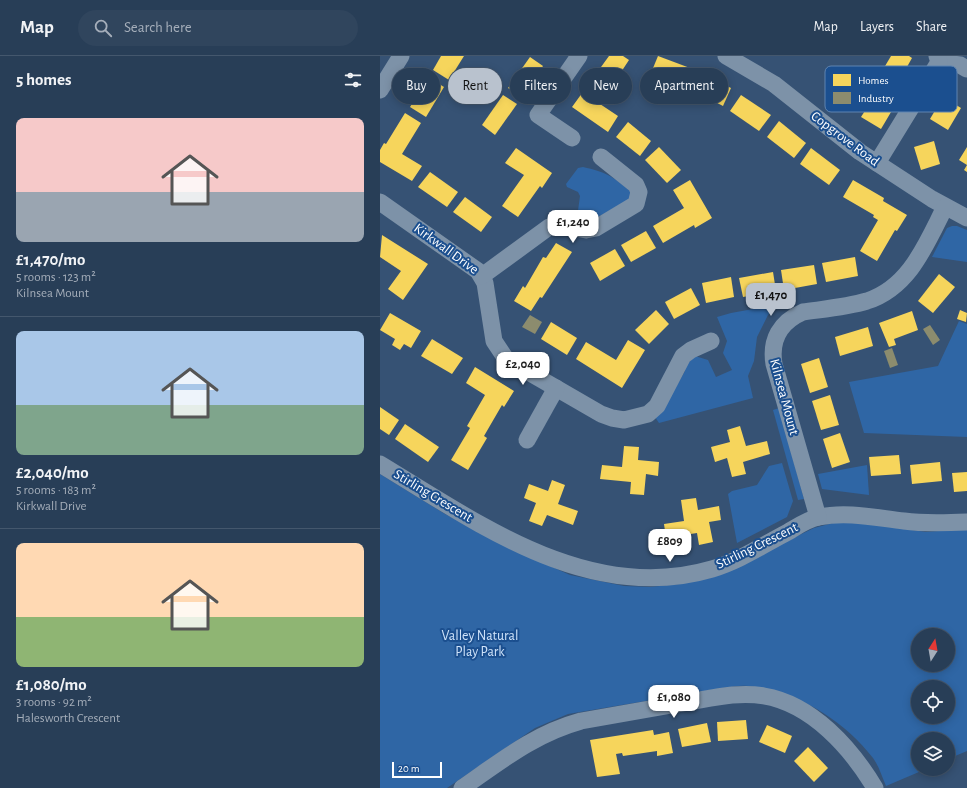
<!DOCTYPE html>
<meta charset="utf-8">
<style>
body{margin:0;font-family:"Alegreya Sans",sans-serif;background:#30455d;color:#f1f3f6;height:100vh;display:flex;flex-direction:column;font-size:15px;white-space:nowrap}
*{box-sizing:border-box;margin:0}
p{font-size:13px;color:#a5aeba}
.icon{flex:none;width:22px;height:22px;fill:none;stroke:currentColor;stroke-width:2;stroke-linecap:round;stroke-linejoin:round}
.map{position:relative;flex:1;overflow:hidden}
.panel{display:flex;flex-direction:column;background:#283e57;width:380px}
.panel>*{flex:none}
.top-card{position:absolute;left:12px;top:12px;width:380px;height:36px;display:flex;gap:8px}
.needle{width:26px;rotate:11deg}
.buttons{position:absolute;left:531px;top:572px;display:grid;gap:8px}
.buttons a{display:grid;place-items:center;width:44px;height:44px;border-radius:50%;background:#283e57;box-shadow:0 2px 10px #0003,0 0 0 1px #44576d;font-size:20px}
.scale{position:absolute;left:12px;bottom:10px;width:50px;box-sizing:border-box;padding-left:4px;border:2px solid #fff;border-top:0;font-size:11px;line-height:14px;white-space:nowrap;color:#fff;-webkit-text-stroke:3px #1b4f8f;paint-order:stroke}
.price{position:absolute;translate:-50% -34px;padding:0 9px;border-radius:8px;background:#fff;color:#222;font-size:13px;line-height:26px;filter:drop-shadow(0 1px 2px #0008)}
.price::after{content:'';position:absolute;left:50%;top:24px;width:12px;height:9px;margin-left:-6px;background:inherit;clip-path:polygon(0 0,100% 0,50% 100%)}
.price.active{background:#b9c2ce;color:#111}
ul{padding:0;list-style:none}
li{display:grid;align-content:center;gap:8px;height:212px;padding:0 16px}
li+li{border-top:1px solid #44576d}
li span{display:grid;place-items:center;height:124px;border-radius:8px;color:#555}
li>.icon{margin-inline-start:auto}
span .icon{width:72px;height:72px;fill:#fffc;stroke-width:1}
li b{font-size:17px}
h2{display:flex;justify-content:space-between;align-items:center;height:48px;padding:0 16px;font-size:17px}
.chip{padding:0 14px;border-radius:18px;background:#283e57;box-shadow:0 2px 10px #0003,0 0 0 1px #44576d;font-size:14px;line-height:36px}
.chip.active{background:#b9c2ce;color:#111}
header{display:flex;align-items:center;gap:24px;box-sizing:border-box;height:56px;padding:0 20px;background:#283e57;border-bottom:1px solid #44576d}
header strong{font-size:19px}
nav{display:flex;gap:22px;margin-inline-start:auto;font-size:14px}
.search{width:280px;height:36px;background:#30455d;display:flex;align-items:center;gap:10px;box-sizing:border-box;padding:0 14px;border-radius:22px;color:#a5aeba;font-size:15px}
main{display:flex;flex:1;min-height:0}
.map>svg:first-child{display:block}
.green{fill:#2f66a5;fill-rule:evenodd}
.homes{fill:#f6d55c}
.industry{fill:#8c8c6e}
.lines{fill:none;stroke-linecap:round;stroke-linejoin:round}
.minor{stroke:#7d92a8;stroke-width:17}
.labels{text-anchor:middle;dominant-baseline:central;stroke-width:4;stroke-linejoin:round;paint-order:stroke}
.street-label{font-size:14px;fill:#fff;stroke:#1b4f8f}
.park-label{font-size:14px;fill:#cfe3fa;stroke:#1b4f8f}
.key{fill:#1b4f8f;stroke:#5f84b1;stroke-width:1}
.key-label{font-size:11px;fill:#fff}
</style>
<header>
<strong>Map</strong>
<div class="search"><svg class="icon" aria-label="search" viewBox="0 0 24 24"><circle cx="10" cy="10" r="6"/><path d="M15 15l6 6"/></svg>Search here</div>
<nav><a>Map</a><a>Layers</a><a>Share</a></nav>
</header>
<main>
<section class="panel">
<h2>5 homes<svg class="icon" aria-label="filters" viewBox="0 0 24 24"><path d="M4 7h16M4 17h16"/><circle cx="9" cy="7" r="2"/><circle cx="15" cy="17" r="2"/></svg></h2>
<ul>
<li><span style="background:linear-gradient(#f6c9c9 60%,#9aa5b1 0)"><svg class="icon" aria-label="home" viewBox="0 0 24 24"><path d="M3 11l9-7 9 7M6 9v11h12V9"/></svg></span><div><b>£1,470/mo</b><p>5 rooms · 123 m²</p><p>Kilnsea Mount</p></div></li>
<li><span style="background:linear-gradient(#a9c7e8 60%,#7fa58c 0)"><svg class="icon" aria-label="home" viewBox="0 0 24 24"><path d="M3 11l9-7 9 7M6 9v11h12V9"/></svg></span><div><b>£2,040/mo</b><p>5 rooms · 183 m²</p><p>Kirkwall Drive</p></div></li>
<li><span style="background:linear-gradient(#ffd9b3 60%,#8fb573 0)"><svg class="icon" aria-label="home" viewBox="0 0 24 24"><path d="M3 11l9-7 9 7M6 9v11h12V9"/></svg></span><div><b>£1,080/mo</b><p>3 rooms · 92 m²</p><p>Halesworth Crescent</p></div></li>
</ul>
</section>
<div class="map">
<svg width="587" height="732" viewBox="0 0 587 732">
<rect width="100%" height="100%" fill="#365274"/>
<g class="green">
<path d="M203,111c22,5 30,9 47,24v8l-41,23h-10l-2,-4 3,-22 -2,-4 -11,-5 -1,-3 12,-16z"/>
<path d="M572,170h5l10,4v32l-35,-5 15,-29z"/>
<path d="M395,249l1,2 -8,8 -11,22 -3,24 -6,15 5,22 -94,25 -4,-6 10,-11 20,-35 -1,-4 11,-11 13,4 8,17 16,-7 -9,-17 4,-12 -10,-24 14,-4z"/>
<path d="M579,265l8,3v113l-103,-4 -15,-51 89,-16z"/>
<path d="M399,352l25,91 -6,1 -25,-90z"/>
<path d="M402,407l11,38 -6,16 -50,26 -9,-49 4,-3 25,-6 12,-19z"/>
<path d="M487,409l2,30 -47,-6 -4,-15z"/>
<path d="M0,418l65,40 76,39 49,22 54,11 26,1 30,-3 30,-6 104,-50 19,-5h29l64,9 41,-3v222l-19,8v-20h-30v30h8l-40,17c-4,-9 -7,-20 -13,-28 -29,-38 -78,-68 -125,-72 -8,-1 -17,1 -25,2l-155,26 -33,14 -88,60h-67zM538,579h30v30h-30zM538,631h30v30h-30z"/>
</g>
<g class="homes">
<path d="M61,0h23l-15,24 -16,-10z"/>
<path d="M229,0h14l6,4 -29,44 18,12 -10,16 -36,-25z"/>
<path d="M278,0l32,12 -7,18 -32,-13z"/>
<path d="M511,0h18l3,2 -17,30 -17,-10z"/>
<path d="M150,1l13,9 -21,31 -14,-9z"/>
<path d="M320,17l31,15 -8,18 -31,-16z"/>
<path d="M48,21l16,10 -18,30 -16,-10z"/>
<path d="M123,39l14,9 -22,31 -13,-10z"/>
<path d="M361,39l30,20 -12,16 -29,-20z"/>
<path d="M495,39l19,12 -13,22 -20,-12z"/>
<path d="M563,41l18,11 -13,22 -18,-11z"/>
<path d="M25,57l16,10 -19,31 20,12 -10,15 -32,-19v-12l4,-7 2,1z"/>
<path d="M399,65l27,22 -12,15 -27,-21z"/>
<path d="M248,66l23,19 -11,15 -24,-19z"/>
<path d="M554,85l6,23 -19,6 -7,-23z"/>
<path d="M279,91l22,23 -14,13 -22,-23z"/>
<path d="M587,91v25l-3,-2 3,-5 -8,-5z"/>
<path d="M136,92l36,25 -10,15 -2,-2 -22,31 -16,-11 22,-31 -19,-12z"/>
<path d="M431,92l29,22 -11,15 -29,-21z"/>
<path d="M50,116l28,20 -11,15 -29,-20z"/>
<path d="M310,124l22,38 -17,10 -1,-3 -31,18 -10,-17 31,-18 -11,-18z"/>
<path d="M473,124l31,18 -1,3 24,14 -10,16 -2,-1 -18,31 -17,-10 18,-31 -5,-3 1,-2 -31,-18z"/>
<path d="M85,141l27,20 -11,15 -28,-20z"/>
<path d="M266,175l10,17 -25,14 -10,-17z"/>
<path d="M2,179l46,29 -25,36 -15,-11 13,-18 -21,-14z"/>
<path d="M176,187l16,9 -30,46 -2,-1 -9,14 -17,-10 9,-15 2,2 18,-31 3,1z"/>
<path d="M235,193l10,17 -25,15 -10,-18z"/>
<path d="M475,201l3,19 -32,6 -4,-19z"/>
<path d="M434,209l3,19 -33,6 -3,-20z"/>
<path d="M393,216l3,19 -33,6 -4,-19z"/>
<path d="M559,218l16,13 -22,26 -15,-12z"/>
<path d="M351,221l3,20 -28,6 -4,-20z"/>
<path d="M311,232l9,17 -26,14 -9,-17z"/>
<path d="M276,254l13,14 -20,20 -14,-14z"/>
<path d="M580,254l7,3 -1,9 -9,-3z"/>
<path d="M532,255l6,19 -24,9 2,6 -7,2 -10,-24z"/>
<path d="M10,257l31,18 -10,17 -7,-4 -4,6 -8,-5 3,-6 -15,-9z"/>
<path d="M171,266l26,16 -10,17 -26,-16z"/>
<path d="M488,271l5,19 -33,10 -5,-19z"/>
<path d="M52,283l31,19 -11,16 -31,-18z"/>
<path d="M248,284l17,10 -23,38 -46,-29 10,-17 30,18z"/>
<path d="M439,302l9,29 -18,6 -9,-29z"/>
<path d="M95,311l39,24 -10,16 -2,-2 -18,31 3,2 -19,32 -17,-10 19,-32 -3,-2 18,-31 -19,-12z"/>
<path d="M450,339l9,30 -18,5 -9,-29z"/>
<path d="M0,351l19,13 -10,15 -9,-6z"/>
<path d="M25,368l34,23 -11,15 -33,-23z"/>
<path d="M360,370l6,20 21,-5 3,13 -27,8 3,12 -14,3 -5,-19 -12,4 -4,-15 19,-5 -3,-12z"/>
<path d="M460,377l10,29 -18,6 -9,-29z"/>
<path d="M244,390l15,1 -1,13 21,2 -1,14 -12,-2 -2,21 -14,-1 1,-12 -31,-3 2,-14 20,2z"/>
<path d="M519,399l2,19 -30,2 -2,-19z"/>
<path d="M560,406l2,19 -30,3 -2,-19z"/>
<path d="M587,416v19l-13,1 -2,-19z"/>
<path d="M172,424l13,5 -7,19 20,7 -5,14 -26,-10 -5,11 -13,-5 7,-18 -12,-5 5,-14 19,7z"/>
<path d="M316,442l2,12 21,-4 2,14 -12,2 4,20 -14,3 -2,-12 -31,5 -2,-14 20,-3 -3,-21z"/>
<path d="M366,664l2,19 -30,2 -1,-19z"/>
<path d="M327,667l4,19 -29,5 -4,-18z"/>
<path d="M387,669l25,11 -7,17 -26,-11z"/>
<path d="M273,674l1,5 15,-3 4,21 -16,3v-5l-34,5 -1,-3 -6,1 4,20 -23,3 -7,-37z"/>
<path d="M428,691l20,21 -14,14 -20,-21z"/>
</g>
<g class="industry">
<path d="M150,259l12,7 -7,12 -13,-7z"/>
<path d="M550,269l10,15 -7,5 -10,-16z"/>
<path d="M512,292l6,17 -8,3 -6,-17z"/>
</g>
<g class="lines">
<g class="minor">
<path d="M346,0l48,28 86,68 72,47 35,19"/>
<path d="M559,6l21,3 7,4"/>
<path d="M0,34l21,-34"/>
<path d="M192,82l-34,-23 41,-59"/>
<path d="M497,107l62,-101 -2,-6"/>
<path d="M0,146l98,69 7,12 9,58 12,18 95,55 11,4 12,2 24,-6 9,-8 26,-50 8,-6 20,-9"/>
<path d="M102,220l67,-49 10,-2 27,5 10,-2 40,-24 3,-12 -3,-7 -35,-28"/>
<path d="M147,384l29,-52"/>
<path d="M0,408c99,60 210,141 332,105 27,-8 51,-24 76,-37 10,-6 20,-13 31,-15 28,-6 58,1 85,4 21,3 42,2 63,1"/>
<path d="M438,461l-44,-153c-4,-24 6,-42 29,-52 21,-3 44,-5 64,-11 43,-14 59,-57 78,-94"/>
<path d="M82,732c39,-27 72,-54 119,-67 34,-6 68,-12 102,-18 26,-4 54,-12 81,-7 48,8 87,52 111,92"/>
</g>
</g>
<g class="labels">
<g class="street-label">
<text transform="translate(465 83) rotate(37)">Copgrove Road</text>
<text transform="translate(66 193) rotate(36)">Kirkwall Drive</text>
<text transform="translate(404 341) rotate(75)">Kilnsea Mount</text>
<text transform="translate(53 440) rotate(31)">Stirling Crescent</text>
<text transform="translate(377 490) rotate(-26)">Stirling Crescent</text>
</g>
<g class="park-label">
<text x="100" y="580">Valley Natural<tspan x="100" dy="16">Play Park</tspan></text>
</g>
</g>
<rect x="445" y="10" width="132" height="46" rx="6" class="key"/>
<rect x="453" y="18" width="18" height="12" fill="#f6d55c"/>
<rect x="453" y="36" width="18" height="12" fill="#8c8c6e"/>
<g class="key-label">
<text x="478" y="28">Homes</text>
<text x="478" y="46">Industry</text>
</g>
</svg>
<div class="buttons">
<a><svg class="needle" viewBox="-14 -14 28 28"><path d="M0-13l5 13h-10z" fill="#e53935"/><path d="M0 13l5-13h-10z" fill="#a5aeba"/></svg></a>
<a><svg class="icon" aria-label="locate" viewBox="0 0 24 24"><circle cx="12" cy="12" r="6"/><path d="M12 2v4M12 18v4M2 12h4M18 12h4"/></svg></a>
<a><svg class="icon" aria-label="layers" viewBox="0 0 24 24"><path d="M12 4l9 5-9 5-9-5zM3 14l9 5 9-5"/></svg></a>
</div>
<div class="scale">20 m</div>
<b class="price" style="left:193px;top:188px">£1,240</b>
<b class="price active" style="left:391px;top:261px">£1,470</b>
<b class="price" style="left:143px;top:330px">£2,040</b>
<b class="price" style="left:290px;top:507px">£809</b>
<b class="price" style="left:294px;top:663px">£1,080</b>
<div class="top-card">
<a class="chip">Buy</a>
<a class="chip active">Rent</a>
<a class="chip">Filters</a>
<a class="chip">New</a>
<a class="chip">Apartment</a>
</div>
</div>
</main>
